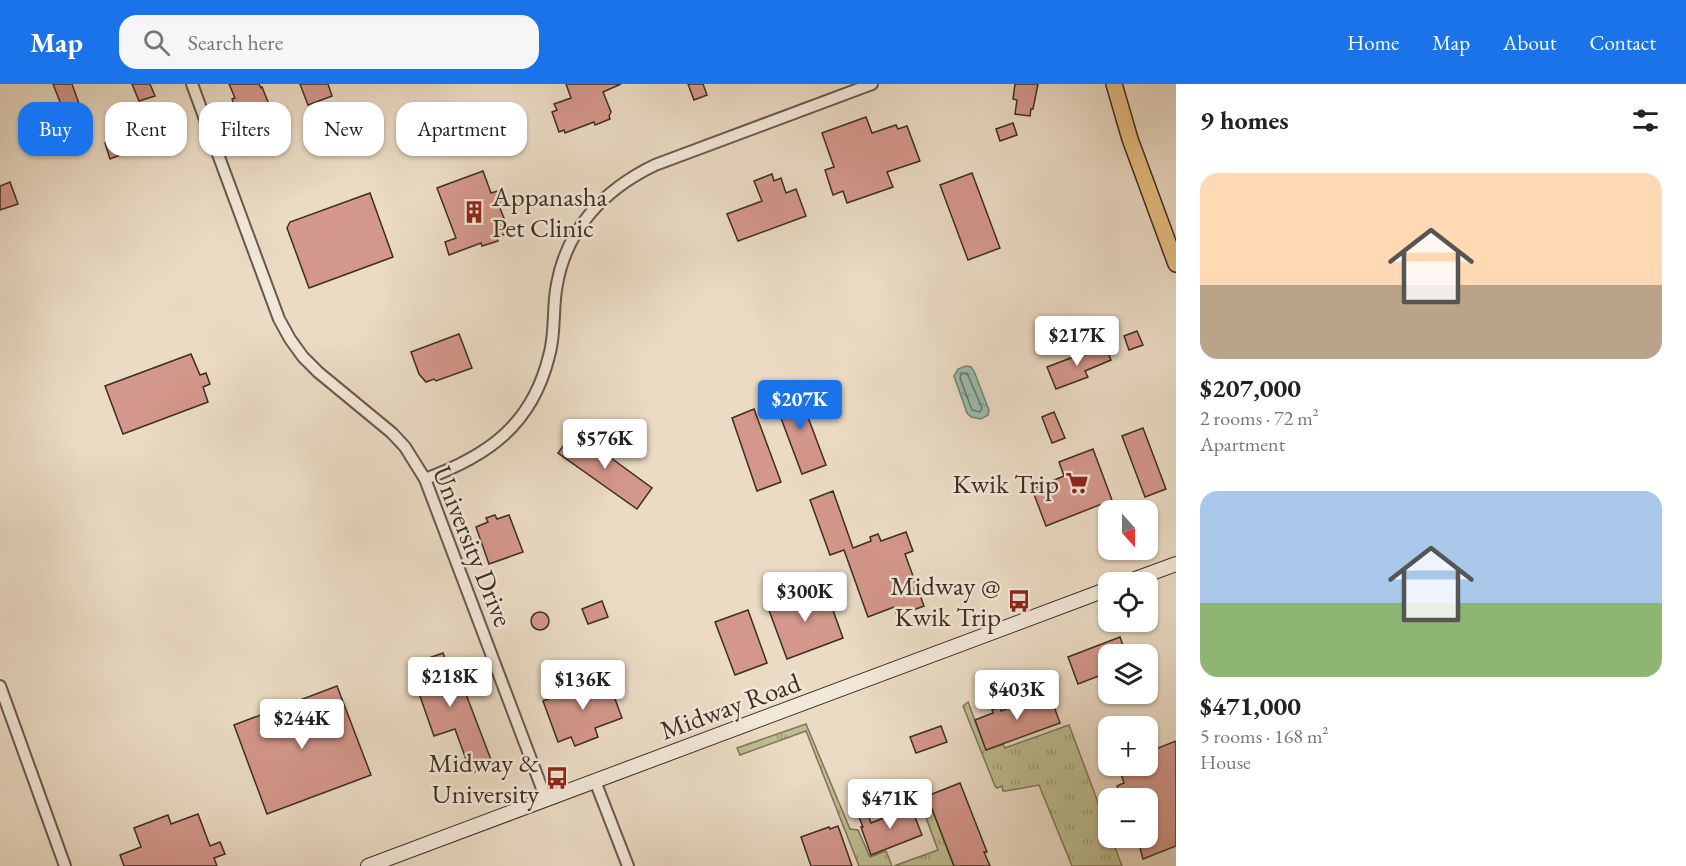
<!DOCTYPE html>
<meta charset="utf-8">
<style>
body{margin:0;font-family:"EB Garamond",serif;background:#f6f6f6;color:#222;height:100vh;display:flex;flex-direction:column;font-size:22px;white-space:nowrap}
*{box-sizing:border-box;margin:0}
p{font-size:20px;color:#767676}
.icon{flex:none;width:33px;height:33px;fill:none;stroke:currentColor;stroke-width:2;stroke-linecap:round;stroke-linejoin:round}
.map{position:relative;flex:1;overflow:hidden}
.side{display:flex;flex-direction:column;background:#fff;width:510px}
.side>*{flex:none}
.banner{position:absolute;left:18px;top:18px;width:570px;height:54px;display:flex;gap:12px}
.needle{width:39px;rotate:159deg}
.controls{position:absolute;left:1098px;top:416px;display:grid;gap:12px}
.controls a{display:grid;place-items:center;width:60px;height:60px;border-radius:12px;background:#fff;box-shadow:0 2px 4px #0004;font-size:30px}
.price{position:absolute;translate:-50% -51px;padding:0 14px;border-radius:6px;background:#fff;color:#222;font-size:20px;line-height:39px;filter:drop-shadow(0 2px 3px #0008)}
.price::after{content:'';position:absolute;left:50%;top:36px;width:18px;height:14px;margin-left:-9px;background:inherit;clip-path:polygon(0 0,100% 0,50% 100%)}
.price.selected{background:#1a73e8;color:#fff}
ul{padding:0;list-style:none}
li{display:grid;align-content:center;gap:12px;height:318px;padding:0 24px}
li span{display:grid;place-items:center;height:186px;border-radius:18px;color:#555}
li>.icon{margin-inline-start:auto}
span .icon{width:108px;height:108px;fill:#fffc;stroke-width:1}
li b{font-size:26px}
h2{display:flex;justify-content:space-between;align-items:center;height:72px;padding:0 24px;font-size:26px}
.pill{padding:0 21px;border-radius:18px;background:#fff;box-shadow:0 2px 4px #0004;font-size:21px;line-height:54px}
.pill.selected{background:#1a73e8;color:#fff}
header{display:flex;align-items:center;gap:36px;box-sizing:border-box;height:84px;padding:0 30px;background:#1a73e8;color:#fff}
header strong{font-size:28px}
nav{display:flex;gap:33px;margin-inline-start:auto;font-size:21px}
.search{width:420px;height:54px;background:#f6f6f6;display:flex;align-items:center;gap:15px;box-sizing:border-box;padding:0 21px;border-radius:18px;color:#767676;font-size:22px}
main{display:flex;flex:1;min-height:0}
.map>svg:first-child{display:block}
.grass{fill:url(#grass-tufts);stroke:#7d765a;stroke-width:1.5}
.water{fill:url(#water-ripples);stroke:#748377;stroke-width:1.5}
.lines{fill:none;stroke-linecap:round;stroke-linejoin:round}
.shore{stroke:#6b7469;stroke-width:1.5}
.building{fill:#d4978b;stroke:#3d2d24;stroke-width:1.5}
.minor-casing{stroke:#68584c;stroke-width:14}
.secondary-casing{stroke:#3d2d24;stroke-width:16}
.primary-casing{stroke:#3d2d24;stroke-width:18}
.minor{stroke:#f2e8d9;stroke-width:10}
.secondary{stroke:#f2e8d9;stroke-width:14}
.primary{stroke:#e6be82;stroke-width:15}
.labels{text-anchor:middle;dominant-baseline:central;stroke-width:5;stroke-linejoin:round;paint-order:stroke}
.poi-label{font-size:27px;fill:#3d2d24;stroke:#f2e8d9;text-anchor:end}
.street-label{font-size:27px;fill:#3d2d24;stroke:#f2e8d9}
</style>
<header>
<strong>Map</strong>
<div class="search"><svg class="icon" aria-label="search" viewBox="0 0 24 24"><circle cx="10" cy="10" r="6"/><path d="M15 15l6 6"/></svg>Search here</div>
<nav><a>Home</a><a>Map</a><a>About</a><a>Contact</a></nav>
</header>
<main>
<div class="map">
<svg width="1176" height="782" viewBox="0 0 1176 782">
<defs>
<pattern id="grass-tufts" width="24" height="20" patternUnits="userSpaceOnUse" patternTransform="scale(1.5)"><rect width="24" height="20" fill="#bdbe90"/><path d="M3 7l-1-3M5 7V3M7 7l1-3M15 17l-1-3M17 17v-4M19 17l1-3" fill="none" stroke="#9b9b75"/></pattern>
<pattern id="water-ripples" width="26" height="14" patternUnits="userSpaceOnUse" patternTransform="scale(1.5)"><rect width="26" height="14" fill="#99bcae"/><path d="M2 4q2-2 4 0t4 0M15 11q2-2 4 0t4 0" fill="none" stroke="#7e998d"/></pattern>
</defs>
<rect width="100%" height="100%" fill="#ebdbc4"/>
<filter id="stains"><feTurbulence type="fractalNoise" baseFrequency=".00333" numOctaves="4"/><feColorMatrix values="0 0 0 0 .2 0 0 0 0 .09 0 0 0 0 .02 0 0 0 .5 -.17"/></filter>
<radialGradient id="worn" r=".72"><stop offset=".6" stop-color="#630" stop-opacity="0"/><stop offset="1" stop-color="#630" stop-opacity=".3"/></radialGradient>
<g class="grass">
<path d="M968,618l18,48 17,-6 2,4 64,-23 39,104v8h3l11,29h-50l-33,-81 -33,6h-3l-1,-5 -5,2 -2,-2 -32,-80z"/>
<path d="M806,640l44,105 8,1 12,27 16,-6 6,15h-33l-53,-135 -66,24 -3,-7z"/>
<path d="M927,712l27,70h-60l44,-16 -19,-51z"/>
</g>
<path class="water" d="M966,282l5,1 3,4 15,39 -1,5 -7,4 -10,-2 -4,-4 -13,-37 4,-7z"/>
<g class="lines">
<path class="shore" d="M967,289l15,35 -2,4 -8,-2 -12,-32 1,-4z"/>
</g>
<g class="building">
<path d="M53,0h19l11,31 -5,1 2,6 -14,5 -7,-18 3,-2z"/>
<path d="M132,0h18l5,12 -16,5z"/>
<path d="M229,0h30l2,4 1,-1 8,20h-2l4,12 -27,9 -4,-11 -2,1 -7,-19 3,-1z"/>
<path d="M300,0h28l4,12 -24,9z"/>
<path d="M566,0h55l-18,8 8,20 -2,4 1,3 -15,6 -1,-3 -29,11 -1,-3 -5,2 -7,-20 5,-2 -3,-6 17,-6z"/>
<path d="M688,0h15l4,11 -13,5z"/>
<path d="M1015,0h23l-5,25h-2l-1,7 -15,-2 2,-14 -4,-1z"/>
<path d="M866,33l6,16 24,-8 2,4 9,-3 13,35 -33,11 6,15 -46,16 -4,-12 -10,4 -8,-25 9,-3 -12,-34z"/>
<path d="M1013,39l4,12 -17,6 -4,-12z"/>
<path d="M142,41l6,16 -21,8 1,3 -18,7 -5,-16 5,-2 -1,-3z"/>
<path d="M483,87l8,22 7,-2 4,10 -3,1v4l5,12 -3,1 5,15 -9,3 1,4 -16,5 -1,-3 -32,12 -4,-13 11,-4 -19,-50z"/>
<path d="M972,89l28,75 -32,12 -28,-75z"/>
<path d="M772,90l2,7 7,-3 5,15 10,-4 10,27 -68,25 -11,-27 35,-13 -8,-20z"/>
<path d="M10,98l8,22 -18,6v-24z"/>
<path d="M370,109l23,64 -84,31 -22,-60 3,-6z"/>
<path d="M1137,247l6,14 -14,5 -5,-14z"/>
<path d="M459,250l13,34 -36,13 -2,-2 -8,3 -7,-8 -8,-22z"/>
<path d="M1105,261l6,15 -26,11 3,6 -32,12 -9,-22z"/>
<path d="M191,270l9,21 6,-2 4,11 -7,3 5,15 -85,32 -18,-48z"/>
<path d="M797,304l29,77 -24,9 -29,-77z"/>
<path d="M754,325l27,73 -24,9 -25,-73z"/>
<path d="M1054,328l11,26 -13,5 -10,-26z"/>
<path d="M1143,344l23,61 -21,8 -23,-61z"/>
<path d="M574,347l78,57 -15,21 -79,-56z"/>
<path d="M1093,365l19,51 -66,26 -14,-37 32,-13 -5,-14z"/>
<path d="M833,407l20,57 18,-7 -1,-4 8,-3 3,7 25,-9 7,19 -8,3 19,52 -27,10 -3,-9 -26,10 -24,-67 -14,5 -20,-55z"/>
<path d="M495,431l2,4 12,-4 14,37 -34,12 -13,-37 12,-5 -2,-4z"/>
<path d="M808,506l2,7 16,-6 17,47 -56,21 -20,-54z"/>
<path d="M602,517l6,16 -20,7 -6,-15z"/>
<path d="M748,526l19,53 -32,12 -20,-53z"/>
<circle cx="540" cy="537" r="9"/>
<path d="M1120,553l6,17h-18v21l-7,2v-2l-23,9 -10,-27z"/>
<path d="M443,569l4,10 6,-3 40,105 -22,8 -16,-44 -21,7 -25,-71z"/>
<path d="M597,593l1,3 9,-3 15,41 -27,10 3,9 -23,9 -4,-9 -13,5 -15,-41 38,-14 -2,-4z"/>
<path d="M337,602l34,89 -104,39 -33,-89z"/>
<path d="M1049,609l11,30 -74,27 -11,-30 18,-7 -1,-3 8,-3 1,4z"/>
<path d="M941,642l6,16 -31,11 -6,-16z"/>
<path d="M1176,657v105l-33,13 -6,-22h11v-39h-26l-5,-12 7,-3 -6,-18h30v-13z"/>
<path d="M960,699l27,69h-3l6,14h-36l-27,-70z"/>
<path d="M911,723l11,28 -51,20 -10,-28h2l-5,-12 9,-3 4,11z"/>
<path d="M198,730l12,32 10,-4 5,12 -11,4 3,8h-93l-4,-11 21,-8 -7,-19 34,-13 3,9z"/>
<path d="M838,742l14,40h-41l-10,-29 28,-10 1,2z"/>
</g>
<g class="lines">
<g class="minor-casing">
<g id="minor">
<path d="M192,0l87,235 11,20 13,18 15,15 74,61 13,14 20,32 121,320"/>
<path d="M425,395c63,-23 107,-54 124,-123 7,-23 3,-48 8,-72 10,-56 48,-95 98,-119l217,-81"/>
<path d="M0,602l65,180"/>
<path d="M595,697l33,85"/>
</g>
</g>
<g class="secondary-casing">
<g id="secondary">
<path d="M1127,498l49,-18"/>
<path d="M368,782l740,-277"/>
</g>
</g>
<g class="primary-casing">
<path id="primary" d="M1114,0l16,55 46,125"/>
</g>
<use href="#minor" class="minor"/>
<use href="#secondary" class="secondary"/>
<use href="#primary" class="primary"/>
</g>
<defs>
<g id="building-bare" transform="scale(1.8)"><path d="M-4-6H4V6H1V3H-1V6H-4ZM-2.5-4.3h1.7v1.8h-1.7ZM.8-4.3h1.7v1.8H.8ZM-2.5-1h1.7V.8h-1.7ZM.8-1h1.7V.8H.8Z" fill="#8f2418" stroke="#f2e8d9" stroke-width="2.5" paint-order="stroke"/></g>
<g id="supermarket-bare" transform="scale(1.8)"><path d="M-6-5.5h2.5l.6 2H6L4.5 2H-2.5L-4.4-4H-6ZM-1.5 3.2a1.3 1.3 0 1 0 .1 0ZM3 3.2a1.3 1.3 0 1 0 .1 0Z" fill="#8f2418" stroke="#f2e8d9" stroke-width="2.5" paint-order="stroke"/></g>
<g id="bus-bare" transform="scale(1.8)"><path d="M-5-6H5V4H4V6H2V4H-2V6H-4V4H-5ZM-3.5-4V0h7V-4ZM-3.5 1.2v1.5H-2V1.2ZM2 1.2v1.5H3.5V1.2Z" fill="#8f2418" stroke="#f2e8d9" stroke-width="2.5" paint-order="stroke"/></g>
</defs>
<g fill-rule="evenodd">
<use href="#building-bare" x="474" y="128"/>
<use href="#supermarket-bare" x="1077" y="399"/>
<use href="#bus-bare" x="1019" y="517"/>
<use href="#bus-bare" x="557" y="694"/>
</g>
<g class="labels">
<g class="poi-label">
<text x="492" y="112" text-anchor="start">Appanasha<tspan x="492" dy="31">Pet Clinic</tspan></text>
<text x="1059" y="399">Kwik Trip</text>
<text x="1001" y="501">Midway @<tspan x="1001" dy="31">Kwik Trip</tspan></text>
<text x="539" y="678">Midway &amp;<tspan x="539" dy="31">University</tspan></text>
</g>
<g class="street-label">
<text transform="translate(473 462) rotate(68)">University Drive</text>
<text transform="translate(730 622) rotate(-20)">Midway Road</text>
</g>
</g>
<rect width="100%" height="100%" filter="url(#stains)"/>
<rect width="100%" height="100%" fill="url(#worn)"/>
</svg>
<div class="controls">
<a><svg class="needle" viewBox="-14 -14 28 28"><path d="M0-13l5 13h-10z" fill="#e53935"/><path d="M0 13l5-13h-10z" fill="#767676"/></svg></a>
<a><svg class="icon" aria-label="locate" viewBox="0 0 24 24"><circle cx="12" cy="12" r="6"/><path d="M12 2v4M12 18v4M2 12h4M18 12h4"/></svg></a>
<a><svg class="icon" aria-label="layers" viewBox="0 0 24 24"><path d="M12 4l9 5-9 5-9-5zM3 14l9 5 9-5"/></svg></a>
<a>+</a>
<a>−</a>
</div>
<b class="price" style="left:1077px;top:283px">$217K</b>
<b class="price selected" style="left:800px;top:347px">$207K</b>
<b class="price" style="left:605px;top:386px">$576K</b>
<b class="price" style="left:805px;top:539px">$300K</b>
<b class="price" style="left:450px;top:624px">$218K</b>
<b class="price" style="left:583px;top:627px">$136K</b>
<b class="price" style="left:1017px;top:637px">$403K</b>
<b class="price" style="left:302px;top:666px">$244K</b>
<b class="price" style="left:890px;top:746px">$471K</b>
<div class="banner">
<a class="pill selected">Buy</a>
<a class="pill">Rent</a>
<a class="pill">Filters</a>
<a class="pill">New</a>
<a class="pill">Apartment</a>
</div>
</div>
<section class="side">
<h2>9 homes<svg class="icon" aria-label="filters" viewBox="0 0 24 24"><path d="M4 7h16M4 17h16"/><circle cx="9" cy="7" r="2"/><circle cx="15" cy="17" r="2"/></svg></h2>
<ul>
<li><span style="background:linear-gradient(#ffd9b3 60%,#b9a48a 0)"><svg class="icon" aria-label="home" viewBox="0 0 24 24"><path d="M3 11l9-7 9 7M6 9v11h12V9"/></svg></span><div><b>$207,000</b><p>2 rooms · 72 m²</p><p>Apartment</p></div></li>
<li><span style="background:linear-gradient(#a9c7e8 60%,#8fb573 0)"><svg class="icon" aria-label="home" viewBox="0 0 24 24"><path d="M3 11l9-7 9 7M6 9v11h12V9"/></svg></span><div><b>$471,000</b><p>5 rooms · 168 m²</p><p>House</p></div></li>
</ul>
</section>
</main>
